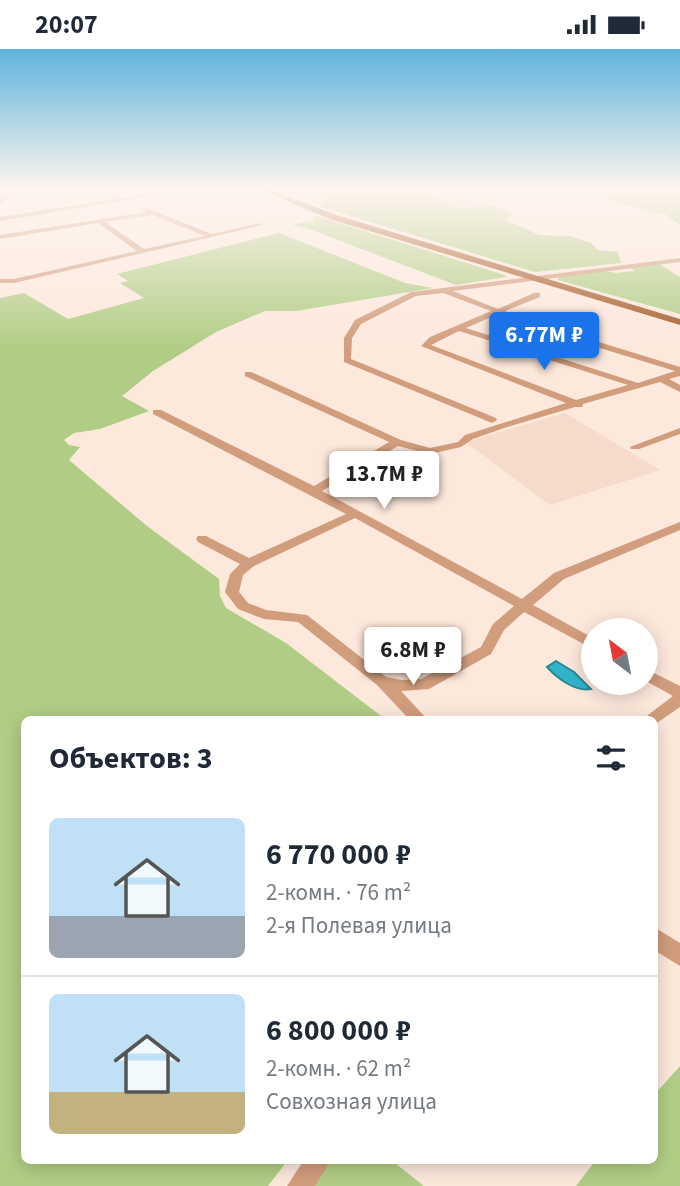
<!DOCTYPE html>
<html lang="ru">
<meta charset="utf-8">
<style>
body{margin:0;font-family:"Source Sans 3",sans-serif;background:#f2f2f3;color:#1f2937;height:100vh;display:flex;flex-direction:column;font-size:26px;white-space:nowrap}
*{box-sizing:border-box;margin:0}
p{font-size:23px;color:#747a83}
.icon{flex:none;width:38px;height:38px;fill:none;stroke:currentColor;stroke-width:2;stroke-linecap:round;stroke-linejoin:round}
.map{position:relative;flex:1;overflow:hidden}
.drawer{position:absolute;left:21px;top:667px;width:637px;height:448px;display:flex;flex-direction:column;background:#fff;border-radius:10px;box-shadow:0 4px 18px #0003}
.drawer>*{flex:none}
.needle{width:46px;rotate:328deg}
.buttons{position:absolute;left:581px;top:569px;display:grid;gap:14px}
.buttons a{display:grid;place-items:center;width:77px;height:77px;border-radius:50%;background:#fff;box-shadow:0 4px 18px #0003;font-size:35px}
.price{position:absolute;translate:-50% -60px;padding:0 16px;border-radius:7px;background:#fff;color:#222;font-size:23px;line-height:46px;filter:drop-shadow(0 2px 4px #0008)}
.price::after{content:'';position:absolute;left:50%;top:42px;width:21px;height:16px;margin-left:-10px;background:inherit;clip-path:polygon(0 0,100% 0,50% 100%)}
.price.selected{background:#1a73e8;color:#fff}
ul{padding:0;list-style:none}
li{display:flex;align-items:center;gap:21px;height:175px;padding:0 28px}
li+li{border-top:2px solid #e0e1e3}
li span{display:grid;place-items:center;flex:none;width:196px;height:140px;border-radius:10px;color:#555}
li>.icon{margin-inline-start:auto}
span .icon{width:84px;height:84px;fill:#fffc;stroke-width:1}
li b{font-size:30px}
h2{display:flex;justify-content:space-between;align-items:center;height:84px;padding:0 28px;font-size:30px}
.status{display:flex;justify-content:space-between;align-items:center;height:49px;padding:0 35px;background:#fff;direction:ltr}
.status svg{height:19px;fill:currentColor}
.map>svg:first-child{display:block}
.built{fill:#f6daca}
.green{fill:#b1cd85}
.water{fill:#31b4c9;stroke:#2d8694;stroke-width:2}
.lines{fill:none;stroke-linecap:round;stroke-linejoin:round}
.minor{fill:#d19d7c;fill-rule:evenodd}
.major{fill:#a65c28;fill-rule:evenodd}
</style>
<div class="status"><b>20:07</b><svg viewBox="0 0 49 12"><path d="M0 12V9h3v3zM5 12V6h3v6zM10 12V3h3v9zM15 12V0h3v12zM26 1h20v11H26zM47 4h2v5h-2z"/></svg></div>
<div class="map">
<svg width="680" height="1137" viewBox="0 0 680 1137">
<rect width="100%" height="100%" fill="#fde8dc"/>
<g class="built">
<path d="M439,140h34l33,12 -42,7 -42,-16z"/>
<path d="M565,364l95,57 -110,35 -84,-63z"/>
</g>
<g class="green">
<path d="M339,140h86l-5,3 44,17 24,-5 24,9v3l-8,3 35,16 31,1 21,7 7,7 20,2 3,11 -86,9 -217,-66z"/>
<path d="M586,140h94v36l-13,-10 -59,-15z"/>
<path d="M317,167l188,59 1,2 -50,8 -147,-56 -17,-4 24,-5 -4,-2z"/>
<path d="M279,184l126,50 28,5 -137,23h-31l-49,21 -63,39 -31,25 27,15 -49,18 -26,4 -10,7 5,5 11,2 -11,13 78,66 72,53 1,17 6,12 60,35 99,76h-361v441h264l-20,26h-268v-888l24,-5 44,26 76,-21 -24,-15 8,-2 -11,-7z"/>
<path d="M656,213l24,15v37l-122,-34 1,-4 40,-6 17,3 19,-2 -6,-4z"/>
<path d="M680,1017v120h-104l20,-26h58l1,-66z"/>
<path d="M327,1111h64l33,26h-116z"/>
</g>
<path class="water" d="M556,612l18,11 17,17c-16,3 -34,-11 -44,-22z"/>
<g class="lines">
<g class="minor">
<path d="M14,140h6l-20,15v-5z"/>
<path d="M91,140h8l24,9 51,-8 3,2 -177,29v-4l115,-18z"/>
<path d="M293,140l13,3 9,-3 -9,7z"/>
<path d="M144,158l68,27 48,-11 3,2 -249,58h-14v-4h14l123,-28 -39,-28 -98,16v-4l147,-23 -6,-3zM153,166l52,21 -61,13 -39,-27z"/>
<path d="M680,209v4l-227,29 45,18 36,-16h6v4l-35,14 29,11 146,45v9l-11,3 11,6v7l-20,-10 -77,22 -1,3h-7l-68,20 -34,12 -12,8 -31,7 -32,-8 -76,45 200,108 32,-26 126,-51v8l-116,49 -31,26 60,33v11l-69,-37 -20,18 -13,24 -62,35 -28,2 26,28h-18l-32,-34 -79,-63 -34,-3 -26,-10 -13,-17 5,-18 10,-10 -42,-22 -2,-3 2,-3h8l43,22 97,-44 -193,-100v-4h8l153,76 75,-44 -144,-66v-4h6l150,68 29,8 28,-6 7,-7 101,-32 -145,-57 9,-9 61,-26 -48,-18 -27,3 -55,28 -9,14 -1,21 145,59 1,2 -5,3 -148,-61v-24l11,-18 56,-28zM498,265l30,12 147,45 -37,12 -172,-55zM459,282l169,54 -52,15 -145,-55zM355,469l159,88 -21,18 -12,23 -60,32 -19,1 -16,-3 -79,-62 -41,-5 -18,-7 -9,-11 4,-17 11,-9z"/>
<path d="M680,379v6l-41,15h-8l-1,-2z"/>
<path d="M646,620l34,17v21l-26,18v-6h-8l2,-4 25,-19 -27,-15z"/>
<path d="M654,878l26,16v23l-26,-16z"/>
<path d="M304,1111h27l-16,26h-28z"/>
</g>
<path class="major" d="M259,140h9l68,26 344,104v6l-350,-106z"/>
</g>
<linearGradient id="sky" x2="0" y2="1"><stop stop-color="#5fb4dc"/><stop offset="0.47" stop-color="#fef5ef"/><stop offset="1" stop-color="#fef5ef" stop-opacity="0"/></linearGradient>
<rect width="680" height="299" fill="url(#sky)"/>
</svg>
<div class="buttons">
<a><svg class="needle" viewBox="-14 -14 28 28"><path d="M0-13l5 13h-10z" fill="#e53935"/><path d="M0 13l5-13h-10z" fill="#747a83"/></svg></a>
</div>
<b class="price selected" style="left:544px;top:323px">6.77M ₽</b>
<b class="price" style="left:384px;top:462px">13.7M ₽</b>
<b class="price" style="left:413px;top:638px">6.8M ₽</b>
<section class="drawer">
<h2>Объектов: 3<svg class="icon" aria-label="filters" viewBox="0 0 24 24"><path d="M4 7h16M4 17h16"/><circle cx="9" cy="7" r="2"/><circle cx="15" cy="17" r="2"/></svg></h2>
<ul>
<li><span style="background:linear-gradient(#bfe0f5 70%,#9aa5b1 0)"><svg class="icon" aria-label="home" viewBox="0 0 24 24"><path d="M3 11l9-7 9 7M6 9v11h12V9"/></svg></span><div><b>6 770 000 ₽</b><p>2-комн. · 76 m²</p><p>2-я Полевая улица</p></div></li>
<li><span style="background:linear-gradient(#bfe0f5 70%,#c2b280 0)"><svg class="icon" aria-label="home" viewBox="0 0 24 24"><path d="M3 11l9-7 9 7M6 9v11h12V9"/></svg></span><div><b>6 800 000 ₽</b><p>2-комн. · 62 m²</p><p>Совхозная улица</p></div></li>
</ul>
</section>
</div>
